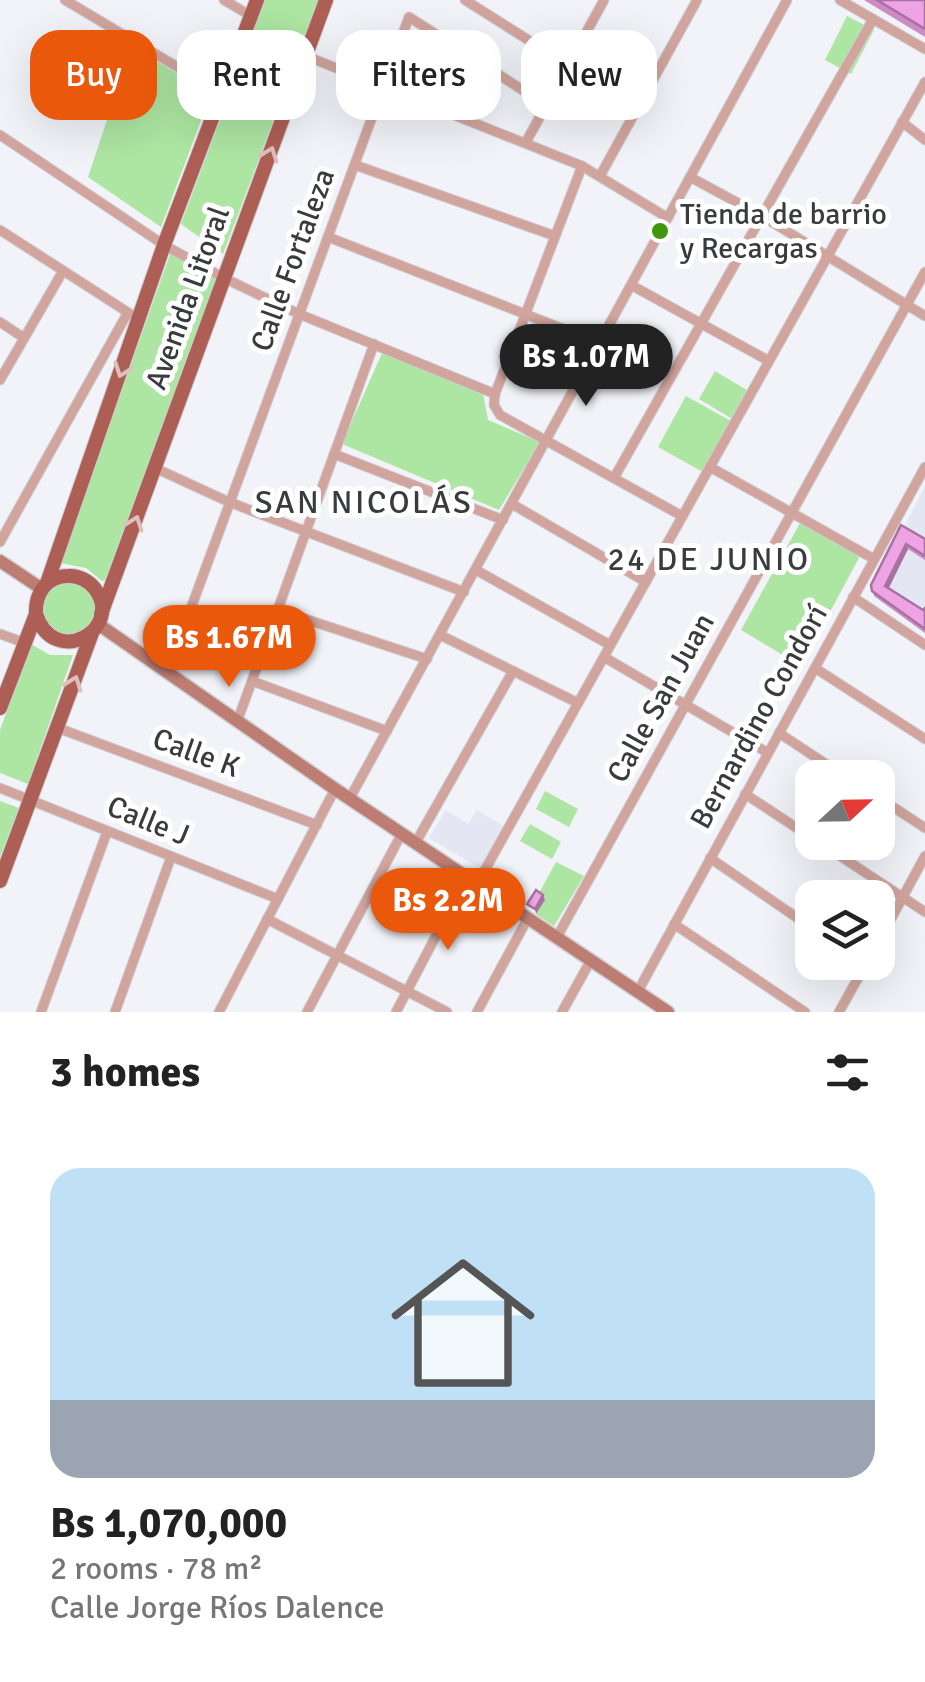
<!DOCTYPE html>
<meta charset="utf-8">
<style>
body{margin:0;font-family:Signika,sans-serif;background:#f2f2f2;color:#222;height:100vh;display:flex;flex-direction:column;font-size:38px;white-space:nowrap}
*{box-sizing:border-box;margin:0}
p{font-size:32px;color:#767676}
.icon{flex:none;width:55px;height:55px;fill:none;stroke:currentColor;stroke-width:2;stroke-linecap:round;stroke-linejoin:round}
.map{position:relative;height:1012px;overflow:hidden}
.side{display:flex;flex-direction:column;background:#fff;flex:1}
.side>*{flex:none}
.hud{position:absolute;left:30px;top:30px;width:865px;height:90px;display:flex;gap:20px}
.needle{width:65px;rotate:68deg}
.tools{position:absolute;left:795px;top:760px;display:grid;gap:20px}
.tools a{display:grid;place-items:center;width:100px;height:100px;border-radius:20px;background:#fff;box-shadow:0 10px 40px #0002;font-size:50px}
.price{position:absolute;translate:-50% -85px;padding:0 22px;border-radius:35px;background:#ea580c;color:#fff;font-size:32px;line-height:65px;filter:drop-shadow(0 2px 5px #0008)}
.price::after{content:'';position:absolute;left:50%;top:60px;width:30px;height:22px;margin-left:-15px;background:inherit;clip-path:polygon(0 0,100% 0,50% 100%)}
.price.current{background:#222;color:#fff}
ul{padding:0;list-style:none}
li{display:grid;align-content:center;gap:20px;height:530px;padding:0 50px}
li+li{border-top:2px solid #e0e0e0}
li span{display:grid;place-items:center;height:310px;border-radius:30px;color:#555}
li>.icon{margin-inline-start:auto}
span .icon{width:180px;height:180px;fill:#fffc;stroke-width:1}
li b{font-size:42px}
h2{display:flex;justify-content:space-between;align-items:center;height:120px;padding:0 50px;font-size:42px}
.chip{padding:0 35px;border-radius:30px;background:#fff;box-shadow:0 10px 40px #0002;font-size:35px;line-height:90px}
.chip.current{background:#ea580c;color:#fff}
.map>svg:first-child{display:block}
.built{fill:#e4e7f3}
.green{fill:#ade5a2}
.lines{fill:none;stroke-linecap:round;stroke-linejoin:round}
.street-casing{stroke:#cdced3;stroke-width:11}
.secondary-casing{stroke:#cdced3;stroke-width:15}
.primary-casing{stroke:#cdced3;stroke-width:16}
.street{stroke:#d1a49d;stroke-width:9}
.secondary{stroke:#bd7d73;stroke-width:12}
.primary{stroke:#ad5f55;stroke-width:14}
.wall{fill:#cd8cc4}
.shaded-wall{fill:#a772a0}
.building{fill:#eea3e4;stroke:#a772a0;stroke-width:2.5}
.oneway{stroke:#debfbb}
.poi-dot{fill:#3f970d;stroke:#fff;stroke-width:4}
.labels{text-anchor:middle;dominant-baseline:central;stroke-width:10;stroke-linejoin:round;paint-order:stroke}
.poi-label{font-size:30px;fill:#3a3b3d;stroke:#fff;text-anchor:start}
.street-label{font-size:30px;fill:#3a3b3d;stroke:#fff}
.neighbourhood-label{font-size:32px;letter-spacing:2.5px;fill:#3a3b3d;stroke:#fff}
</style>
<div class="map">
<svg width="925" height="1012" viewBox="0 0 925 1012">
<rect width="100%" height="100%" fill="#f2f3f8"/>
<g class="built">
<path d="M925,486v147l-51,-37 -2,-6z"/>
<path d="M446,810l22,14 9,-14 28,17 -24,42 -52,-31z"/>
</g>
<g class="green">
<path d="M265,0h54l-96,254 -42,-30z"/>
<path d="M847,16l27,14 -23,44 -26,-14z"/>
<path d="M111,34l100,60 -50,133 -73,-50 26,-78 -32,-20 20,-37z"/>
<path d="M172,249l44,31 -111,300 -3,1 -16,-13 -26,-5z"/>
<path d="M382,353l101,41 5,26 52,22 -41,68 -157,-66z"/>
<path d="M715,371l40,24 -16,28 -40,-24z"/>
<path d="M686,396l52,29 -28,51 -52,-29z"/>
<path d="M800,523l60,33 -59,110 -60,-36z"/>
<circle cx="69" cy="609" r="26"/>
<path d="M31,644l19,11h23l-45,129 -28,-11v-43z"/>
<path d="M545,791l33,18 -9,18 -33,-18z"/>
<path d="M0,801l19,7 -19,49z"/>
<path d="M530,824l31,18 -9,17 -32,-18z"/>
<path d="M556,862l28,14 -30,50 -18,-12 9,-14 -7,-5z"/>
</g>
<g class="lines">
<g class="street-casing">
<g id="street">
<path d="M65,0l156,93"/>
<path d="M224,0l27,16"/>
<path d="M465,0l103,65"/>
<path d="M840,0l85,49"/>
<path d="M306,56l276,110 86,52"/>
<path d="M902,122l23,18"/>
<path d="M0,135l164,110 60,33 75,36 196,80 -1,11 6,10 182,101"/>
<path d="M526,142l78,-142"/>
<path d="M355,165l200,71"/>
<path d="M600,176l97,-176"/>
<path d="M690,177l72,39 163,100"/>
<path d="M0,230l132,85"/>
<path d="M328,237l271,106"/>
<path d="M631,285l138,76"/>
<path d="M0,322l24,16"/>
<path d="M0,380l63,-109"/>
<path d="M495,394l87,-228"/>
<path d="M334,454l169,66"/>
<path d="M710,467l164,92"/>
<path d="M155,468l74,34 235,90"/>
<path d="M614,478l259,-459"/>
<path d="M512,504l134,78"/>
<path d="M0,542l127,-228"/>
<path d="M476,570l134,75"/>
<path d="M853,597l72,48"/>
<path d="M278,610l149,49"/>
<path d="M0,634l25,9"/>
<path d="M440,635l138,68"/>
<path d="M604,657l164,96"/>
<path d="M815,668l110,71"/>
<path d="M167,673l242,-656 137,88"/>
<path d="M252,681l135,50"/>
<path d="M237,722l137,-378"/>
<path d="M58,728l259,97"/>
<path d="M779,733l68,45"/>
<path d="M0,788l278,111"/>
<path d="M745,794l67,44"/>
<path d="M878,797l47,31"/>
<path d="M350,798l437,-798"/>
<path d="M416,842l97,-171"/>
<path d="M819,842l106,70"/>
<path d="M710,858l102,70"/>
<path d="M477,884l448,-802"/>
<path d="M267,919l180,93"/>
<path d="M674,924l131,88"/>
<path d="M557,937l368,-665"/>
<path d="M878,943l47,-87"/>
<path d="M638,991l287,-524"/>
<path d="M41,1012l66,-180"/>
<path d="M115,1012l56,-155"/>
<path d="M219,1012l116,-223"/>
<path d="M307,1012l95,-179"/>
<path d="M396,1012l71,-135"/>
<path d="M477,1012l51,-94"/>
<path d="M562,1012l29,-52"/>
<path d="M839,1012l28,-50"/>
</g>
</g>
<g class="secondary-casing">
<g id="secondary">
<path d="M0,561l42,28"/>
<path d="M98,624l237,165 333,223"/>
</g>
</g>
<g class="primary-casing">
<g id="primary">
<path d="M47,583l117,-338 93,-245"/>
<path d="M101,614l225,-614"/>
<path d="M0,708l36,-94c-1,-20 10,-38 32,-38 10,-1 21,5 27,13 30,40 -41,81 -59,25"/>
<path d="M0,881l92,-248"/>
</g>
</g>
<use href="#street" class="street"/>
<use href="#secondary" class="secondary"/>
<use href="#primary" class="primary"/>
</g>
<g class="wall">
<path d="M864,0h61v37z"/>
<path d="M901,525l24,14v21l-17,-11 -19,39 34,22 2,-2v25l-51,-37 -3,-11z"/>
</g>
<g class="shaded-wall">
<path d="M906,544l2,5 -21,42 -2,-5z"/>
<path d="M543,895l2,5 -9,14 -1,-5z"/>
</g>
<g class="building">
<path d="M877,0h48v29z"/>
<path d="M901,525l24,14v17l-19,-12 -21,42 38,24 2,-2v21l-53,-38 -1,-6z"/>
<path d="M536,890l7,5 -8,14 -8,-5z"/>
</g>
<defs><path id="oneway-chevron" d="M-2-3.5L2.5 0L-2 3.5" fill="none" stroke-width="1.6" stroke-linecap="round" stroke-linejoin="round" transform="scale(2.5)"/></defs>
<g class="oneway">
<use href="#oneway-chevron" transform="translate(270 154) rotate(-70)"/>
<use href="#oneway-chevron" transform="translate(122 370) rotate(110)"/>
<use href="#oneway-chevron" transform="translate(135 523) rotate(-70)"/>
<use href="#oneway-chevron" transform="translate(74 683) rotate(-70)"/>
</g>
<circle class="poi-dot" cx="660" cy="231" r="10"/>
<g class="labels">
<g class="poi-label">
<text x="680" y="214">Tienda de barrio<tspan x="680" dy="34">y Recargas</tspan></text>
</g>
<g class="street-label">
<text transform="translate(293 260) rotate(-70)">Calle Fortaleza</text>
<text transform="translate(188 298) rotate(-70)">Avenida Litoral</text>
<text transform="translate(661 698) rotate(-61)">Calle San Juan</text>
<text transform="translate(759 717) rotate(-61)">Bernardino Condorí</text>
<text transform="translate(196 753) rotate(20)">Calle K</text>
<text transform="translate(148 821) rotate(22)">Calle J</text>
</g>
<g class="neighbourhood-label">
<text x="364" y="502">SAN NICOLÁS</text>
<text x="709" y="559">24 DE JUNIO</text>
</g>
</g>
</svg>
<div class="tools">
<a><svg class="needle" viewBox="-14 -14 28 28"><path d="M0-13l5 13h-10z" fill="#e53935"/><path d="M0 13l5-13h-10z" fill="#767676"/></svg></a>
<a><svg class="icon" aria-label="layers" viewBox="0 0 24 24"><path d="M12 4l9 5-9 5-9-5zM3 14l9 5 9-5"/></svg></a>
</div>
<b class="price current" style="left:586px;top:409px">Bs 1.07M</b>
<b class="price" style="left:229px;top:690px">Bs 1.67M</b>
<b class="price" style="left:448px;top:953px">Bs 2.2M</b>
<div class="hud">
<a class="chip current">Buy</a>
<a class="chip">Rent</a>
<a class="chip">Filters</a>
<a class="chip">New</a>
</div>
</div>
<section class="side">
<h2>3 homes<svg class="icon" aria-label="filters" viewBox="0 0 24 24"><path d="M4 7h16M4 17h16"/><circle cx="9" cy="7" r="2"/><circle cx="15" cy="17" r="2"/></svg></h2>
<ul>
<li><span style="background:linear-gradient(#bfe0f5 75%,#9aa5b1 0)"><svg class="icon" aria-label="home" viewBox="0 0 24 24"><path d="M3 11l9-7 9 7M6 9v11h12V9"/></svg></span><div><b>Bs 1,070,000</b><p>2 rooms · 78 m²</p><p>Calle Jorge Ríos Dalence</p></div></li>
</ul>
</section>
